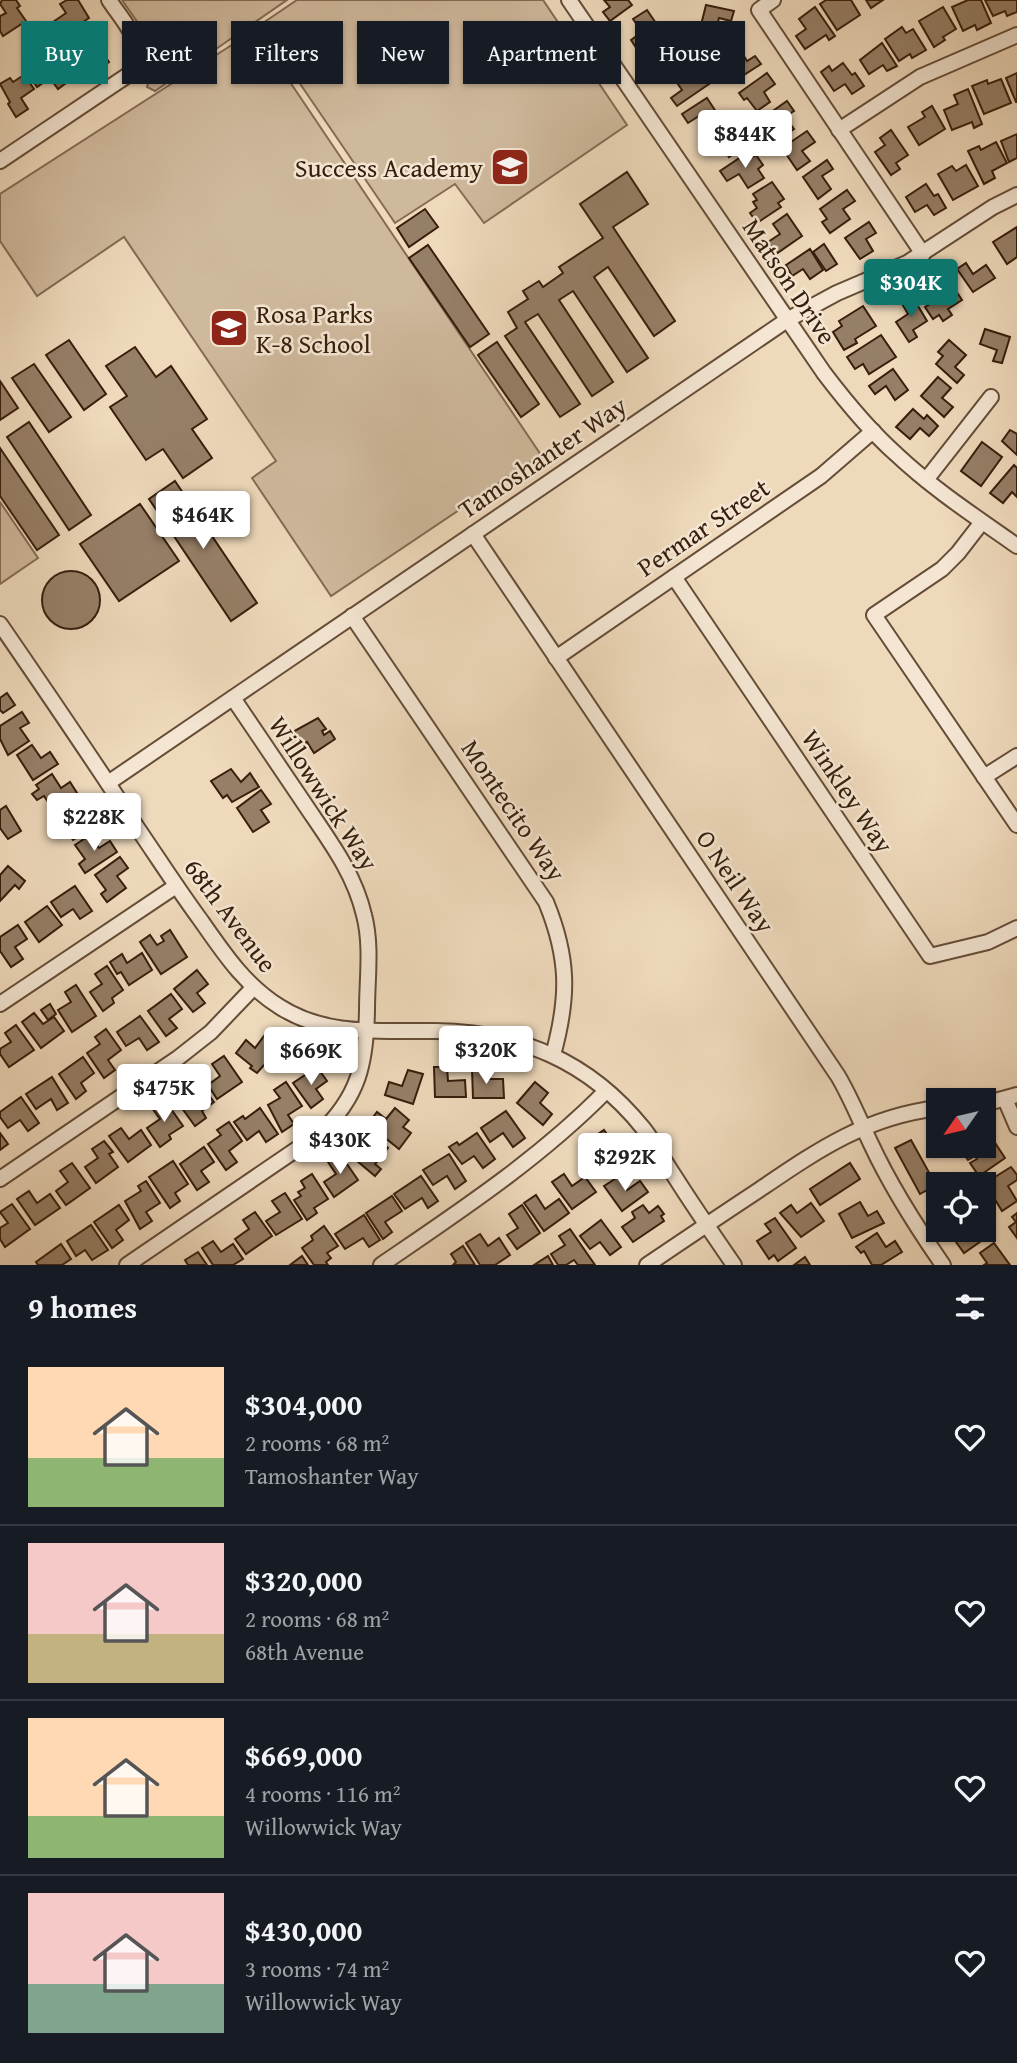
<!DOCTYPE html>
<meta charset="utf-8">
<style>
body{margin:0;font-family:"Gentium Book Plus",serif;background:#242831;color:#f1f3f6;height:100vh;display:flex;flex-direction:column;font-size:26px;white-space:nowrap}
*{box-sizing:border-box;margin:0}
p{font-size:23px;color:#9ea1a6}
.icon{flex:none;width:38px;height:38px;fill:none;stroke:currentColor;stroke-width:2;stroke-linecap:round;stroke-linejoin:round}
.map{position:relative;height:1265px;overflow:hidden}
.drawer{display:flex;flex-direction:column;background:#171b24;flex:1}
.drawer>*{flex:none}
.hud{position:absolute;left:21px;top:21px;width:976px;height:63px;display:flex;gap:14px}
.needle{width:46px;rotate:236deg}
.controls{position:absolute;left:926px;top:1088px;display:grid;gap:14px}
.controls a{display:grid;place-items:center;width:70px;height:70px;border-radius:0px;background:#171b24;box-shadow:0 2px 5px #0004;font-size:35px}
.price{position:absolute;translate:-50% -60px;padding:0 16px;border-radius:7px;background:#fff;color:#222;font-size:23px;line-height:46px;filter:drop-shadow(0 2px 4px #0008)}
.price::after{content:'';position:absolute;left:50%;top:42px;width:21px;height:16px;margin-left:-10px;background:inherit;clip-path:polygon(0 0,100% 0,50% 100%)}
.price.active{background:#0f766e;color:#fff}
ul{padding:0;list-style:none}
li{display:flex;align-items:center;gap:21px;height:175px;padding:0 28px}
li+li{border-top:2px solid #363941}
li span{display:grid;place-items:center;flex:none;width:196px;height:140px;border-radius:0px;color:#555}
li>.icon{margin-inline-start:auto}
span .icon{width:84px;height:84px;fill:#fffc;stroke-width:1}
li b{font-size:30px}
h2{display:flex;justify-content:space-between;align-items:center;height:84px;padding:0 28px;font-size:30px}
.tag{padding:0 24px;border-radius:0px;background:#171b24;box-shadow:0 2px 5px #0004;font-size:24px;line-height:63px}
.tag.active{background:#0f766e;color:#fff}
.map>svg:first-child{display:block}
.green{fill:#cfb99d;stroke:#836b54;stroke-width:2}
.building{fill:#967f67;stroke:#371d0b;stroke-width:2}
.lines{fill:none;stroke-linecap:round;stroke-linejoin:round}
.minor-casing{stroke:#654c37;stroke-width:18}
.minor{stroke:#f4e6d3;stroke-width:14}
.labels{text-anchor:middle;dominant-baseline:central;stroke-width:5;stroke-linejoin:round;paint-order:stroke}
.poi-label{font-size:26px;fill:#371d0b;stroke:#f4e6d3;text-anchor:end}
.street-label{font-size:26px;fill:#371d0b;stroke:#f4e6d3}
</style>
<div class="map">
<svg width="1017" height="1265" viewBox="0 0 1017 1265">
<rect width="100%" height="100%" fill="#eed9bb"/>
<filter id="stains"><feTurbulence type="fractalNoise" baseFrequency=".00286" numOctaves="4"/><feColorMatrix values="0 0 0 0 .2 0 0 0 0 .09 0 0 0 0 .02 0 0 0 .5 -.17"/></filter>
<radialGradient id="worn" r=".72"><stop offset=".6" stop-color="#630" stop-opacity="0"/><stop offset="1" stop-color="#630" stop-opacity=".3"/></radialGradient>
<g class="green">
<path d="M122,0h165l-132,91 -8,-4c11,-44 -2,-53 -25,-87z"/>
<path d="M297,0h246l84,125 -143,98 -29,-39 -60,39 -135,-198z"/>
<path d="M255,30l286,425 -210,141 -79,-118 24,-17 -152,-224 -87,59 -37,-55v-47z"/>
<path d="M0,502l38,56 -38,26z"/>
</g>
<g class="building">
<path d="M2,0h14l4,6 -3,2 9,13 -23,15 -3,-5v-15l6,-3 -6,-9z"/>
<path d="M67,0h11l11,18 -27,18 -9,-14 13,-9 -6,-9z"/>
<path d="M604,0h24l4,5 -22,16 -7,-9 7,-5z"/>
<path d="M826,0h25l9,15 -23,15 -17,-26z"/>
<path d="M866,0h17l-12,8z"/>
<path d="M968,0h13l10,23 -14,7 -2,-5 -12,6 -11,-24z"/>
<path d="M985,0h32v12l-10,4 -2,-5 -12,5z"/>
<path d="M706,5l28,6 -3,10 -12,-3 -4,14 -15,-3z"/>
<path d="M815,7l20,29 -6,4 -3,-5 -21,14 -9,-13 10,-7 -7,-10z"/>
<path d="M943,7l13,22 -13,8 2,3 -11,7 -15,-26z"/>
<path d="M647,10l15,22 -25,17 -6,-9 11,-8 -9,-13z"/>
<path d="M902,27l4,6 7,-4 13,21 -14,8 -2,-4 -11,7 -14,-22z"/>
<path d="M99,32l8,12 -7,5 9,13 -14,10 -17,-25z"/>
<path d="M673,34l15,21 -31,22 -8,-11 13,-9 -8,-10z"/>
<path d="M882,43l15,23 -10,5 -4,-6 -14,9 -9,-14z"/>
<path d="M739,48l8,13 8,-5 6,8 -25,16 -14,-22z"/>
<path d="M50,57l20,23 -12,9 -8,-11 -13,9 -10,-15z"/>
<path d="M694,63l15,21 -32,22 -6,-8 11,-8 -9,-13z"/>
<path d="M843,63l9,12 3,-2 9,13 -12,8 -7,-10 -11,7 -13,-19 8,-6 3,5z"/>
<path d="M767,73l8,11 -11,8 6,10 -13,9 -10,-13 -3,2 -5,-7z"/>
<path d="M1017,73v29h-1l-10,-24z"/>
<path d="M24,75l10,14 -13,9 7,11 -12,8 -8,-13 2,-2 -10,-18 10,-6 3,4z"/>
<path d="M1001,79l10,24 -27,11 -12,-28 15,-6 1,4z"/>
<path d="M968,89l14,35 -8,4 -2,-6 -20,8 -8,-20 14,-6 -4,-9z"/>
<path d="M707,98l15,23 -14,8 -9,-13 -11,7 -6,-9z"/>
<path d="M787,101l7,10 -9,6 9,12 -16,11 -15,-22z"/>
<path d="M932,106l13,23 -26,16 -11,-18 17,-10 -3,-5z"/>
<path d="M734,123l10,15 4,-2 4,6 -23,15 -6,-10 -13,8 -8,-11z"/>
<path d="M891,130l17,25 -12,8 4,6 -9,6 -16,-23 10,-7 -5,-7z"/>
<path d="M807,131l8,11 -13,9 8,10 -13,9 -15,-22z"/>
<path d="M1017,134v24l-8,4 -8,-21z"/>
<path d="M996,142l11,21 -15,8 3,7 -11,6 -16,-33 11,-5 2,4z"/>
<path d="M747,153l3,5 6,-3 7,10 -5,4 6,9 -16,10 -9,-14 -12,7 -7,-10z"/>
<path d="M827,160l6,9 -11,7 9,13 -13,10 -15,-22z"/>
<path d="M966,165l12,21 -25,14 -15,-26 14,-8 4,5z"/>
<path d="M627,172l21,32 -35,23 62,94 -21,15 -46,-69 -14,10 54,81 -21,14 -54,-81 -14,9 54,82 -21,14 -54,-82 -13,8 55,82 -20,13 -55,-81 12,-8 -9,-16 20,-13 -5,-8 16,-10 4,6 20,-14 -4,-6 44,-29 -23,-34z"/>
<path d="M772,182l12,17 -6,4 3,4 -24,16 -7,-10 7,-5 -4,-6 4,-2 -4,-6z"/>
<path d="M926,184l8,12 4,-2 8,14 -12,7 -7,-10 -12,7 -9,-15z"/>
<path d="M847,190l8,11 -12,8 7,10 -20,14 -8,-11 5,-3 -7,-10z"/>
<path d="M425,209l13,18 -29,20 -12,-19z"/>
<path d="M787,214l15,22 -26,18 -8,-12 12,-8 -7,-10z"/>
<path d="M869,222l7,11 -10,6 7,12 -13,8 -15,-21z"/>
<path d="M1017,227v30l-10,7 -14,-22z"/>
<path d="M824,244l13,20 -11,7 -13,-19z"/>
<path d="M428,245l61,89 -19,13 -61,-89z"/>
<path d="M810,249l13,21 -13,9 -7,-10 -11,7 -6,-11z"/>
<path d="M966,263l7,11 13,-9 9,13 -22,14 -16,-23z"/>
<path d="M946,276l16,24 -14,9 4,6 -9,6 -4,-6 -6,4 -8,-12 7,-4 -3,-4 14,-9 -6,-8z"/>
<path d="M912,296l15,25 -14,9 4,7 -8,5 -13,-20 12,-8 -7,-12z"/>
<path d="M863,306l13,20 -21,13 2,4 -13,7 -11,-18 9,-6 -3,-5z"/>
<path d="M985,329l25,8 -8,26 -9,-2 4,-11 -17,-6z"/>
<path d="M881,335l15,22 -27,17 -6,-10 -8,5 -8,-12z"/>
<path d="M69,340l37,54 -22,16 -38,-55z"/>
<path d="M949,340l17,15 -11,12 9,8 -7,8 -21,-19 7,-8 -5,-4z"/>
<path d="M497,342l42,62 -18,13 -43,-62z"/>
<path d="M135,347l21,30 15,-11 36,53 -15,10 20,29 -29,20 -20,-29 -17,11 -36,-53 17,-11 -21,-30z"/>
<path d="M34,364l37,53 -22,15 -37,-54z"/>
<path d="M893,369l15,21 -13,10 -9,-14 -11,8 -6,-8z"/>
<path d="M938,377l13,11 -9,10 11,9 -9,10 -23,-21z"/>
<path d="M0,381l18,27 -18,12z"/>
<path d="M913,409l11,10 3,-4 11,11 -9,10 -9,-8 -10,11 -14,-12z"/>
<path d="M29,422l62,93 -22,15 -62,-93z"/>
<path d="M1010,430l7,4v21l-15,-14z"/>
<path d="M982,442l20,15 -21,29 -20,-15z"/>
<path d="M0,448l59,87 -22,15 -37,-54z"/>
<path d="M1014,465l3,3v29l-5,-5 -9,11 -13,-10z"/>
<path d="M175,481l82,122 -26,18 -82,-122z"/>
<path d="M140,504l39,57 -60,40 -39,-57z"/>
<circle cx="71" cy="600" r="29"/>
<path d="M7,693l8,12 -12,8 -3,-3v-12z"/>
<path d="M22,712l7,11 -9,5 9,13 -21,14 -8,-16v-13z"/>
<path d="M318,718l8,11 -4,2 2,4 6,-4 5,8 -21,14 -7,-11 -10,7 -10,-14z"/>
<path d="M32,745l9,13 9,-6 8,12 -25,16 -16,-25z"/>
<path d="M231,769l10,13 9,-9 9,14 -27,15 -5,-7 -4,3 -12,-17z"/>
<path d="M52,774l9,14 9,-6 7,11 -24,16 -9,-13 -7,4 -5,-6 7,-5 -3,-4z"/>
<path d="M261,790l10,14 -10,6 8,12 -16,10 -16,-24z"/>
<path d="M81,798l7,11 -11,8 10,14 -14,9 -17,-24z"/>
<path d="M6,806l15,25 -13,8 -8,-11v-18z"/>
<path d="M90,835l9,13 11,-7 7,11 -32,21 -6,-9 6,-5 -10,-14z"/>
<path d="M120,857l8,11 -11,8 9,12 -19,14 -6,-8 5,-4 -11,-15z"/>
<path d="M8,866l17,15 -6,8 -4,-4 -15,16v-26z"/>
<path d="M75,886l17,25 -12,8 -7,-10 -12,8 -10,-15z"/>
<path d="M47,906l15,19 -23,17 -14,-20z"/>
<path d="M18,925l9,14 -12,8 8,12 -12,8 -11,-16v-14z"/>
<path d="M170,930l17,27 -26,17 -21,-32 10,-7 7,10 7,-4 -3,-5z"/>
<path d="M142,953l10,17 -23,15 -8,-13 -4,2 -7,-12 12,-8 5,9z"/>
<path d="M107,966l16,24 -11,8 2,5 -11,8 -13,-19 12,-8 -7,-10z"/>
<path d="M197,970l11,14 -11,9 8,10 -12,9 -19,-23z"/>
<path d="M76,985l20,31 -24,16 -14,-22 13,-8 -6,-10z"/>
<path d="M171,994l11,15 -13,10 8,9 -11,8 -18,-25z"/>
<path d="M50,1004l6,10 -8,6 -7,-10z"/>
<path d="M34,1013l9,11 11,-7 10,14 -23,17 -19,-26z"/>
<path d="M140,1016l19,26 -12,8 -8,-12 -13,8 -9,-14z"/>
<path d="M16,1025l18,25 -25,17 -9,-13v-5l11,-7 -6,-9z"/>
<path d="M106,1029l15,21 -13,10 7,10 -11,8 -17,-25 13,-9 -5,-7z"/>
<path d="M264,1036l16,13 -14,18 -2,-2 -7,8 -7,-5 2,-2 -16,-13 10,-13 9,8z"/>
<path d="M224,1056l18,26 -25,17 -9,-14 12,-9 -8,-12z"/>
<path d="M83,1057l11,16 -13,10 5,8 -10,8 -17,-25z"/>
<path d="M317,1067l10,14 -11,8 7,10 -12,9 -18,-25z"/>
<path d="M434,1067h13l1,14 17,-1 1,17h-31z"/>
<path d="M472,1069h13l1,10h17l1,19h-31z"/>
<path d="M408,1070l15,4 -10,30 -28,-9 4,-13 13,4z"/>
<path d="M52,1077l16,26 -11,7 -6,-11 -15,10 -10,-15z"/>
<path d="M196,1078l18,24 -12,9 4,7 -11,8 -16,-22 11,-8 -7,-9z"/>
<path d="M286,1082l16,24 -14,9 6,9 -12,8 -14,-27 12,-7 -6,-8z"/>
<path d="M535,1082l13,11 -8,10 12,11 -9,11 -26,-22z"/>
<path d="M21,1097l18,26 -11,8 -8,-11 -12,8 -8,-11v-5z"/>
<path d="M164,1099l19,27 -14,9 2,4 -11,8 -13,-19 13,-9 -8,-11z"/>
<path d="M260,1108l18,26 -12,8 -7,-11 -12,9 -13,-18 9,-6 2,3z"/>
<path d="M395,1108l14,12 -6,7 8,6 -12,16 -31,-25 9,-12 9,7z"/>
<path d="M506,1111l19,27 -12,9 -10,-14 -13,9 -9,-14z"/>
<path d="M229,1122l13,19 -13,10 8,11 -11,8 -18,-26 13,-9 -4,-5z"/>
<path d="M121,1128l8,11 12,-9 10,15 -23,17 -19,-26z"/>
<path d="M365,1129l23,19 -13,16 6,5 -6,7 -19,-16 9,-11 -10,-8z"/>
<path d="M986,1129l19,29 -26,18 -9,-13 7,-4 -2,-3 -7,4 -9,-13 25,-1v-16z"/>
<path d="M604,1130l23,34 -15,10 -24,-33z"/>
<path d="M0,1133l8,11 -8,6z"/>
<path d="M477,1133l18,26 -12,9 -9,-12 -12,8 -13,-17 8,-5 2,3z"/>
<path d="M911,1140l25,45 -16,9 -25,-46z"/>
<path d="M104,1141l9,11 -4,2 9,13 -22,16 -11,-16 13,-9 -6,-9z"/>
<path d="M204,1147l10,15 -13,9 8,11 -12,8 -17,-26z"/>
<path d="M340,1154l18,26 -24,17 -10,-15 12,-8 -8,-12z"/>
<path d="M449,1154l17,27 -11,8 -8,-13 -14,9 -10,-15z"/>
<path d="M173,1161l15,23 -13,9 5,8 -10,7 -21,-31z"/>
<path d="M72,1163l18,25 -24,17 -10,-14 12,-9 -8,-11z"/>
<path d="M850,1163l10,16 -40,26 -10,-16z"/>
<path d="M1011,1167l6,8v5l-9,6 9,15 -15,10 -14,-23 5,-3 -3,-5z"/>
<path d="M312,1174l16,25 -14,9 3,5 -10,7 -13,-20 7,-4 -3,-4 7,-4 -4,-7z"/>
<path d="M564,1174l8,12 13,-9 11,15 -24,17 -20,-27z"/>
<path d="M421,1176l17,25 -10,7 -6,-10 -17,11 -11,-15z"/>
<path d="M618,1177l9,13 13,-9 8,11 -26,19 -18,-25z"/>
<path d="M146,1181l14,22 -14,9 6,9 -12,8 -15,-28 16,-10 -3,-5z"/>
<path d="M29,1191l8,12 13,-9 10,14 -25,17 -18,-26z"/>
<path d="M285,1193l17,26 -26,16 -10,-14 14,-9 -8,-11z"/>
<path d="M536,1195l9,14 14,-10 10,14 -25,18 -20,-28z"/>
<path d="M392,1196l10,15 -17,11 7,10 -9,7 -17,-26z"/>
<path d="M938,1197v18l-8,-13z"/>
<path d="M860,1202l8,14 9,-5 7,12 -32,15 -13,-24z"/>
<path d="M811,1203l13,18 -23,16 -21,-24 11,-8 6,8z"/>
<path d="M12,1204l18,25 -25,18 -5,-8v-11l8,-5 -8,-11z"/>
<path d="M119,1205l10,15 -13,10 7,10 -11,8 -18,-26z"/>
<path d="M522,1205l18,28 -23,16 -10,-14 11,-7 -9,-14z"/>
<path d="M643,1205l6,8 9,-7 6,8 -3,2 3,5 -31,21 -11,-15 13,-9 -3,-6z"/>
<path d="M255,1212l17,24 -26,18 -11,-15 14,-10 -6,-9z"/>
<path d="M1017,1213v25l-8,-11 7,-5 -4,-5z"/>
<path d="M364,1215l16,25 -11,7 -6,-9 -18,11 -10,-15z"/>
<path d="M775,1218l21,30 -18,13 -4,-6 -5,4 -12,-18 14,-9 -6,-8z"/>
<path d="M601,1220l20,27 -11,8 -10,-13 -10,7 -10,-13z"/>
<path d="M91,1225l17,25 -16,10 -7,-10 -9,6 -9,-15z"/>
<path d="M324,1226l14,20 -11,7 4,5 -5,4 2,3h-14l-12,-17 11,-8 -2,-4z"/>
<path d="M984,1227l2,3 -6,4 4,5 -20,14 -8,-11 9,-7 -4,-5h23z"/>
<path d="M570,1229l25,36h-17l-4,-5 -8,5h-8l-7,-11 14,-9 -6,-9z"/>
<path d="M877,1233l9,14 9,-6 7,11 -21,13h-9l-8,-14 -3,2 -5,-6z"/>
<path d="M480,1234l8,12 11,-8 11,17 -15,10h-15l-14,-22z"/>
<path d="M213,1241l8,11 12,-8 10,15 -10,6h-20l-11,-17z"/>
<path d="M994,1243l16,22h-26l3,-2 -7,-10z"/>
<path d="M61,1244l10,15 -9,6h-24l-2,-3z"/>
<path d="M463,1246l12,19h-22l3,-3 -5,-8z"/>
<path d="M198,1252l9,13h-19l-3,-5z"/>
<path d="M302,1256l6,9h-18z"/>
<path d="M548,1256l5,9h-19z"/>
<path d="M805,1257l5,8h-16z"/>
</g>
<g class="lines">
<g class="minor-casing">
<g id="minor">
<path d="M569,0l255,373c22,29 45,57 72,81 37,35 80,63 121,92"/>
<path d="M773,0l-14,10 164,244"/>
<path d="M839,130l81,-53 97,-42"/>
<path d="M0,161l128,-86c24,-26 -4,-52 -19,-75"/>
<path d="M926,480l65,-83"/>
<path d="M982,522l-24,31 -16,16 -68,46 143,210"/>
<path d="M473,534l365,542c13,22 22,45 33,68 20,43 45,82 72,121"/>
<path d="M674,577l256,379 58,-14 29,-14"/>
<path d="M352,616l194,286c23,56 23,95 7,153"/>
<path d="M0,624c46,67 92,134 136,202 22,32 43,65 66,96 23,33 44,64 78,85 47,30 101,23 155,24 85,1 154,30 208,97 12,15 21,33 32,49 19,30 39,59 59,88"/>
<path d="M556,658l265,-182 52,-45"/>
<path d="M984,777l33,-21"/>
<path d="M108,783l679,-463 50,-27 70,-30 86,-56 24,-12"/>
<path d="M0,1004l176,-118"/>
<path d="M1005,1099l12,28"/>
<path d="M984,1104l33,-9"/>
<path d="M0,1179l178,-121 33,-26 42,-44"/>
<path d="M127,1265l192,-131c40,-37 47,-71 48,-124 0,-31 5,-65 -3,-95 -10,-43 -36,-76 -60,-112 -24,-35 -47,-70 -71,-105"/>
<path d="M381,1265c79,-54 158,-106 225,-174"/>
<path d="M647,1265c37,-25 74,-50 112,-75 59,-40 106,-73 179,-82"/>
</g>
</g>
<use href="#minor" class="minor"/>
</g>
<defs>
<g id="school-square" transform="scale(2.0125)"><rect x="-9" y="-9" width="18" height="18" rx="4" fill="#8f2418" stroke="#f4e6d3"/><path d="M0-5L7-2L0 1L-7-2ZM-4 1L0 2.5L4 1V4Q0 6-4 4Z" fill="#fff"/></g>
</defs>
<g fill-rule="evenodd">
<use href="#school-square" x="510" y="167"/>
<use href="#school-square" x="229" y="328"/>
</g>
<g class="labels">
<g class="poi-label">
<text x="483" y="167">Success Academy</text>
<text x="256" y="313" text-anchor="start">Rosa Parks<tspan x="256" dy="30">K-8 School</tspan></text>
</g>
<g class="street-label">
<text transform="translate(790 281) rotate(56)">Matson Drive</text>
<text transform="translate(542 457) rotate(-34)">Tamoshanter Way</text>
<text transform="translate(703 527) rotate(-34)">Permar Street</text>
<text transform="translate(848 791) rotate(56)">Winkley Way</text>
<text transform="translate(324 793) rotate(57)">Willowwick Way</text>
<text transform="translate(514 810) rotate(56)">Montecito Way</text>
<text transform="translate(736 881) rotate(56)">O Neil Way</text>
<text transform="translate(231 915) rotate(53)">68th Avenue</text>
</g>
</g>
<rect width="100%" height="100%" filter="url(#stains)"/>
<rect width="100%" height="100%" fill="url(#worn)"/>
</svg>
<div class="controls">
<a><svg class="needle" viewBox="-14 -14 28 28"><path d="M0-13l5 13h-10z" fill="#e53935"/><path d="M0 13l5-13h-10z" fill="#9ea1a6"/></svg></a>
<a><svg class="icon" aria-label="locate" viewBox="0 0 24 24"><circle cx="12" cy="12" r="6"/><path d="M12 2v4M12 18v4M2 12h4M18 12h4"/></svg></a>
</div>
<b class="price" style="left:745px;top:170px">$844K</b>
<b class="price active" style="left:911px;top:319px">$304K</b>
<b class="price" style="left:203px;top:551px">$464K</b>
<b class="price" style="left:94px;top:853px">$228K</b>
<b class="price" style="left:486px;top:1086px">$320K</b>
<b class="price" style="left:311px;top:1087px">$669K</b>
<b class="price" style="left:164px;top:1124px">$475K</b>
<b class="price" style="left:340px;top:1176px">$430K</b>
<b class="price" style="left:625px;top:1193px">$292K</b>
<div class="hud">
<a class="tag active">Buy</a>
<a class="tag">Rent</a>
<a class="tag">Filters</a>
<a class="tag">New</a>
<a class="tag">Apartment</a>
<a class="tag">House</a>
</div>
</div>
<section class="drawer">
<h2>9 homes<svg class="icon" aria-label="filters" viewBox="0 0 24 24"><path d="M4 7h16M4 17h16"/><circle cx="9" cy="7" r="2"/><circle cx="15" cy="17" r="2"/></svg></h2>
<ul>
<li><span style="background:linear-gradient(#ffd9b3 65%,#8fb573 0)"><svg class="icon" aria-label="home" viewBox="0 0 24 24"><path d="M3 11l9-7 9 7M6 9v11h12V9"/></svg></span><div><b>$304,000</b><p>2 rooms · 68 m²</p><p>Tamoshanter Way</p></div><svg class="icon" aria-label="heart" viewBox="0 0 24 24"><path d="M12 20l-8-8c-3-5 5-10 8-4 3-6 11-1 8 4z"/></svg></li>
<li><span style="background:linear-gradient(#f6c9c9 65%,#c2b280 0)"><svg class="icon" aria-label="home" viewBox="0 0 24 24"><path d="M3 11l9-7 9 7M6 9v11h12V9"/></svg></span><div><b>$320,000</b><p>2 rooms · 68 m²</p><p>68th Avenue</p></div><svg class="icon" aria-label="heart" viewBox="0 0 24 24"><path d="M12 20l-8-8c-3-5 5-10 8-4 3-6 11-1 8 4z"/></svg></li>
<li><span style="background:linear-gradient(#ffd9b3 70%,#8fb573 0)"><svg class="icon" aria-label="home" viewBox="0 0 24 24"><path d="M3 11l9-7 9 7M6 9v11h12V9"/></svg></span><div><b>$669,000</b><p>4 rooms · 116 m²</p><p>Willowwick Way</p></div><svg class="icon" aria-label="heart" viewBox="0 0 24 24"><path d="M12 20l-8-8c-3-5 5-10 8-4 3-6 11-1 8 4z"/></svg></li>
<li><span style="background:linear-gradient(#f6c9c9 65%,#7fa58c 0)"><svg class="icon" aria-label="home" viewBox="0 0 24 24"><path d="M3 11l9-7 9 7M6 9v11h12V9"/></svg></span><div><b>$430,000</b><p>3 rooms · 74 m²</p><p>Willowwick Way</p></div><svg class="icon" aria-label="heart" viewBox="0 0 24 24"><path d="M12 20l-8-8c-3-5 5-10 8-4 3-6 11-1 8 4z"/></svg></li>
</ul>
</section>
